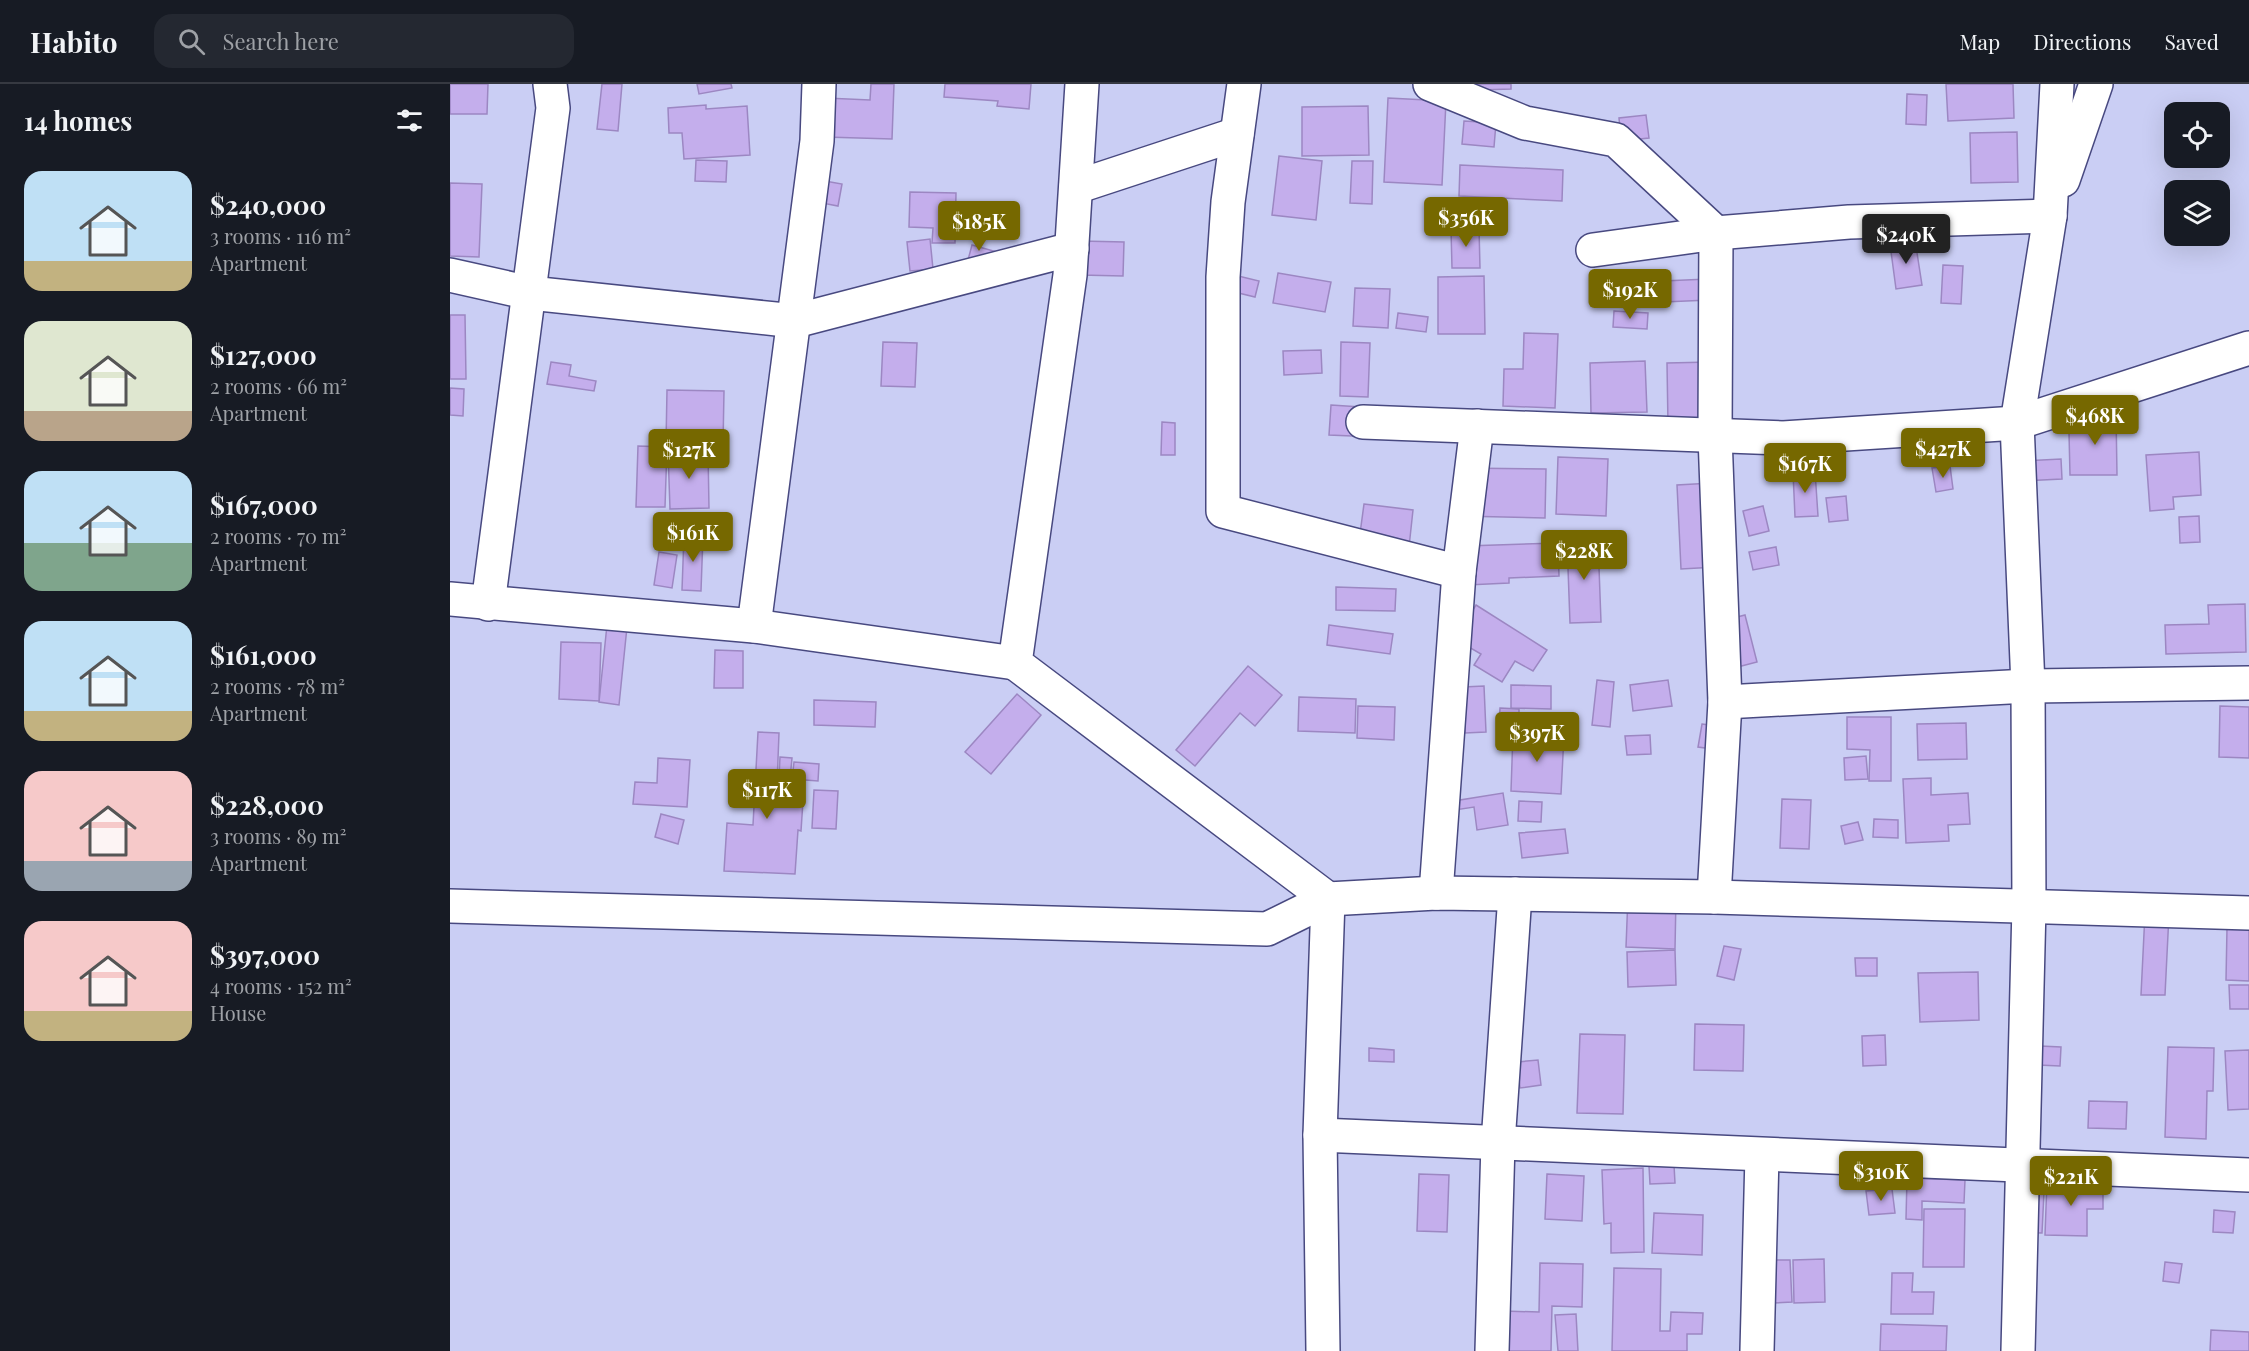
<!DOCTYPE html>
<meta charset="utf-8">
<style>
body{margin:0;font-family:"Playfair Display",serif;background:#242831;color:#f1f3f6;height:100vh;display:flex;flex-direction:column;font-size:22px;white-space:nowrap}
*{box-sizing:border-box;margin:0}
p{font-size:20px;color:#9ea1a6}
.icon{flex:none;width:33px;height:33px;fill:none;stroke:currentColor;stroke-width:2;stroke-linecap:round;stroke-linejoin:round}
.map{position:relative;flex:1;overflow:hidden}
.panel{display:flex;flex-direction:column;background:#171b24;width:450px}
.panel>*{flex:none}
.tools{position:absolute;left:1714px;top:18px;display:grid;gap:12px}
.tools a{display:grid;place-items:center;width:66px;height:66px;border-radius:12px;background:#171b24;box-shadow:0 6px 24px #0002;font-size:30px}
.price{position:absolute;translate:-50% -51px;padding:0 14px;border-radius:6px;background:#766800;color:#fff;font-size:20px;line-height:39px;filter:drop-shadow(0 2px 3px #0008)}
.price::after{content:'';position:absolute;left:50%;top:36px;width:18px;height:14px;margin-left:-9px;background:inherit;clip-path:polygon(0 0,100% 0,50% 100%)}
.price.on{background:#222;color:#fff}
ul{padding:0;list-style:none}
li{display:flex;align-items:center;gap:18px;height:150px;padding:0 24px}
li span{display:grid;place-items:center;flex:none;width:168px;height:120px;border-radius:18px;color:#555}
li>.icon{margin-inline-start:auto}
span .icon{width:72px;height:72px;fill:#fffc;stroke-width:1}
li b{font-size:26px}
h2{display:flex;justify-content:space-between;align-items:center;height:72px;padding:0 24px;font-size:26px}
header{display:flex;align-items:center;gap:36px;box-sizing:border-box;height:84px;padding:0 30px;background:#171b24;border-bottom:2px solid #363941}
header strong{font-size:28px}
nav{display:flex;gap:33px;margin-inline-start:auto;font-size:21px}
.search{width:420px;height:54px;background:#242831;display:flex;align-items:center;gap:15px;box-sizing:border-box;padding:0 21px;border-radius:18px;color:#9ea1a6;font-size:22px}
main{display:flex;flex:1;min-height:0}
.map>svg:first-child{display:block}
.building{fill:#c4aeec;stroke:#9c87c2;stroke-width:1.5}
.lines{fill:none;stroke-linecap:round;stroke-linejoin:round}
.minor-casing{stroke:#484980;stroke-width:36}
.minor{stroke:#fff;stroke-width:33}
</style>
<header>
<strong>Habito</strong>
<div class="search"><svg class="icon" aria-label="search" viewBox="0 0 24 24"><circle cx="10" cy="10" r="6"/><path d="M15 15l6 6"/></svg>Search here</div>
<nav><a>Map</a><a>Directions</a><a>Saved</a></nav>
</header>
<main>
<section class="panel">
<h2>14 homes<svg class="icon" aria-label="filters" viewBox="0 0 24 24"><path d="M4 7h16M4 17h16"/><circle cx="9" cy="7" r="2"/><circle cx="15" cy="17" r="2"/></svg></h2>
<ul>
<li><span style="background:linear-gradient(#bfe0f5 75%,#c2b280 0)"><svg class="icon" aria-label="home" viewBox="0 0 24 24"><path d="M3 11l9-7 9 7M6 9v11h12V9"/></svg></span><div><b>$240,000</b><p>3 rooms · 116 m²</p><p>Apartment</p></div></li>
<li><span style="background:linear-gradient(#dfe7d0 75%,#b9a48a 0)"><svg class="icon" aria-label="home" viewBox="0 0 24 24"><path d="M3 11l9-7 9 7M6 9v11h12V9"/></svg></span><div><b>$127,000</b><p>2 rooms · 66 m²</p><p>Apartment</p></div></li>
<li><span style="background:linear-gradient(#bfe0f5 60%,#7fa58c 0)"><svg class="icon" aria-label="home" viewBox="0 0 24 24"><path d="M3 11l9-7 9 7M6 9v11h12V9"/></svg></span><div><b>$167,000</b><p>2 rooms · 70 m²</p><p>Apartment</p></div></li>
<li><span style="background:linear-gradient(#bfe0f5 75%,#c2b280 0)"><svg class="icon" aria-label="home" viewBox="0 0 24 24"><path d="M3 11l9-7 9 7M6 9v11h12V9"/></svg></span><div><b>$161,000</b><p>2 rooms · 78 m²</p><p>Apartment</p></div></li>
<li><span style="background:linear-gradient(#f6c9c9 75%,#9aa5b1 0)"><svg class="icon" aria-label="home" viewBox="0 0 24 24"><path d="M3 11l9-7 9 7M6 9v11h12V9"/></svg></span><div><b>$228,000</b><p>3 rooms · 89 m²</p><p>Apartment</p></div></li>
<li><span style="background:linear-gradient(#f6c9c9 75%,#c2b280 0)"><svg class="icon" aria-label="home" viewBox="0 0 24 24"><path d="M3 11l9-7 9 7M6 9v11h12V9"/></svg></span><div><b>$397,000</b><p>4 rooms · 152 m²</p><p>House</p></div></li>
</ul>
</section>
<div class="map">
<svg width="1799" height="1267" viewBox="0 0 1799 1267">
<rect width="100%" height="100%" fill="#cacef4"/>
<g class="building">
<path d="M0,0h38l-1,30h-37z"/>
<path d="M152,0h20l-4,47 -21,-2z"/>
<path d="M247,0h34l1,4 -33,6z"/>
<path d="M421,0h23l-2,55 -67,-2 1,-39 44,2z"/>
<path d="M495,0h86l-2,25 -32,-3 1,-5 -54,-4z"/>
<path d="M1029,0h32v5l-32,1z"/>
<path d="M1496,0h67l1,34 -66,3z"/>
<path d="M1457,10l20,1 -1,30 -20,-1z"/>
<path d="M938,14l58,3 -4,84 -58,-3z"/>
<path d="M256,21v4l41,-3 3,49 -66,4 -2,-26h-13l-1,-25z"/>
<path d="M918,22l1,49 -67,1v-49z"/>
<path d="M1196,31l3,23 -28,3 -2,-23z"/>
<path d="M1014,37l32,2 -2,24 -32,-3z"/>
<path d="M1567,48l1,50 -47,1 -1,-50z"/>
<path d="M829,72l43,5 -6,59 -44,-5z"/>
<path d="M246,76l31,1 -1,21 -31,-1z"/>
<path d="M902,77h21l-1,43 -22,-1z"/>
<path d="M1010,81l103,5 -1,31 -103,-5z"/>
<path d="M375,97l17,3 -4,22 -16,-3z"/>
<path d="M0,99l32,1 -3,73 -29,-1z"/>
<path d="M460,108l46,1 -1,50h-23l1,-15 -24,-1z"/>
<path d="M1029,144l1,40h-28l-1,-39z"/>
<path d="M480,155l3,30 -23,2 -3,-29z"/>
<path d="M1465,156l7,45 -26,4 -6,-45z"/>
<path d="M631,157l43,1 -1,34 -43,-1z"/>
<path d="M522,161l25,7 -29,8z"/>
<path d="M1493,181l20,1 -2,38 -20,-1z"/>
<path d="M776,189l33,8 -4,16 -33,-8z"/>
<path d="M828,189l53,9 -6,30 -52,-9z"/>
<path d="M1034,192l1,58h-47v-57z"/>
<path d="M1258,195l1,21 -45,2 -1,-21z"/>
<path d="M1153,200l25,4 -2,16 -25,-4z"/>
<path d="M905,204l35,1 -2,39 -35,-2z"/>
<path d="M1164,227l34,2 -1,16 -34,-2z"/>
<path d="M948,229l30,4 -2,15 -30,-4z"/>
<path d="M0,231h15l1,64h-16z"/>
<path d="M1074,249l34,1 -3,74 -52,-2 1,-37h19z"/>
<path d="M433,258l34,1 -2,44 -34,-1z"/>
<path d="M891,258l29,1 -2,54 -28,-1z"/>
<path d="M871,266l1,23 -38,2 -1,-24z"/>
<path d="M1195,277l2,51 -56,1 -1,-50z"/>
<path d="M101,278l20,3 -2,11 27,5 -2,10 -47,-7z"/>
<path d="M1261,278l1,63h-44l-1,-62z"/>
<path d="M0,304l14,1 -1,27 -13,-1z"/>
<path d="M217,306l57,1 -1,53 -57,-1z"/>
<path d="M881,321l45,3 -1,29 -46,-2z"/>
<path d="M1634,329h32l1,62h-47l-1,-42 16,-1z"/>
<path d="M712,338l13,1v32h-14z"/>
<path d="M188,362l29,1 -2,60h-29z"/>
<path d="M218,367h40l1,57 -39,1z"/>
<path d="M1749,368l2,43 -28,2 1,12 -24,2 -4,-56z"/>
<path d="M1108,373l50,2 -2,57 -50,-2z"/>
<path d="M1611,375l1,20 -56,3 -1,-20z"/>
<path d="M1500,382l3,23 -17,3 -4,-24z"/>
<path d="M1011,384l85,1 -1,49 -85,-2z"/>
<path d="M1365,387l3,45 -23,1 -2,-45z"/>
<path d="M1262,399l4,84 -35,2 -4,-84z"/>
<path d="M1396,412l2,24 -19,2 -3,-24z"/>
<path d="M914,420l49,6 -4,37 -50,-6z"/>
<path d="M1313,422l6,25 -20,5 -6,-25z"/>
<path d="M1749,432l1,26 -20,1 -1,-26z"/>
<path d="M234,451h19l-2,56 -19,-1z"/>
<path d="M1148,456l3,82 -31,1 -3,-82z"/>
<path d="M1108,459l1,33 -50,2v5l-42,2 -1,-39z"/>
<path d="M1326,463l3,18 -26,5 -4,-18z"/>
<path d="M209,468l18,3 -5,33 -18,-3z"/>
<path d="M886,503l60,2 -1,22 -59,-1z"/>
<path d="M1795,520l1,48 -80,2 -1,-29 44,-1 -1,-19z"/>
<path d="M1026,521l71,45 -14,21 -18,-10 -13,21 -28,-17 7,-11 -26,-15z"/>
<path d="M1295,531l12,47 -31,8 -12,-47z"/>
<path d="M157,541l20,2 -8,78 -20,-3z"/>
<path d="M879,541l64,9 -3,20 -63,-9z"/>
<path d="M111,558l40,1 -2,58 -40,-2z"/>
<path d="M265,566l28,1v37h-29z"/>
<path d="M798,582l34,29 -27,31 -15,-13 -45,53 -19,-16z"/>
<path d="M1147,596l17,2 -4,45 -18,-2z"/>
<path d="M1218,596l4,26 -39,5 -3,-26z"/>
<path d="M1061,601l40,1v23l-40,-1z"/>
<path d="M1034,602l2,46 -21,1 -2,-46z"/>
<path d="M567,610l24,21 -50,59 -26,-22z"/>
<path d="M849,613l57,2 -1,34 -57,-2z"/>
<path d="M364,616l62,2 -1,25 -61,-2z"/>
<path d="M908,622l37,1 -1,33 -37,-2z"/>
<path d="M1770,622l29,1v51l-30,-1z"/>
<path d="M1050,624l19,1v20l-20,-1z"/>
<path d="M1397,633h44v64h-22l1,-31 -23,-1z"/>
<path d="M1516,639l1,36 -49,1 -1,-36z"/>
<path d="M1252,640l35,5 -3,23 -36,-5z"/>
<path d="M308,648l21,1 -2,52 27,1 -3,45 -3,-1 -3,44 -71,-3 3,-48 26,2z"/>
<path d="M1063,649l51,2 -3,59 -50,-3z"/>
<path d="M1200,651l1,19 -24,1 -2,-19z"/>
<path d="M1416,672l2,23 -23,1 -1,-22z"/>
<path d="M330,673l12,1 -2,21 -11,-1z"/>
<path d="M208,674l32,2 -3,47 -54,-3 2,-22 22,1z"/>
<path d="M344,678l25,2 -1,17 -26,-2z"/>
<path d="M1481,694v17l37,-2 2,31 -22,1 1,16 -43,2 -3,-64z"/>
<path d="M364,706l24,1 -2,38 -24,-1z"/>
<path d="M1053,709l5,32 -31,5 -3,-23 -19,3 -1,-9z"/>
<path d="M1332,715l29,1 -2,49 -29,-1z"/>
<path d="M1069,717l23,1 -1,20 -23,-1z"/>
<path d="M211,730l23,6 -6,24 -23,-7z"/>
<path d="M1424,735l24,1v18l-25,-1z"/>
<path d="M1408,738l5,18 -18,4 -4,-18z"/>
<path d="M1115,745l3,24 -46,5 -3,-25z"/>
<path d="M1178,812l48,2 -1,51 -49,-2z"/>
<path d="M1695,829l24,1 -4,81h-24z"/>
<path d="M1777,844h22v53l-23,-1z"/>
<path d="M1274,862l17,3 -7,31 -17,-4z"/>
<path d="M1225,866l1,35 -48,2 -1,-35z"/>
<path d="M1405,874h22v18h-21z"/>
<path d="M1528,888l1,48 -59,2 -2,-49z"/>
<path d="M1779,901h20v24h-19z"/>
<path d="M1245,940l49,1 -1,46 -49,-1z"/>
<path d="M1130,950l45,1 -2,79 -46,-1z"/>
<path d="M1435,951l1,30 -23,1 -1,-30z"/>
<path d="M1590,962l21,1 -1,19 -22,-1z"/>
<path d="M1718,963l46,1 -1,43h-6l-1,48 -41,-2z"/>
<path d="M919,964l25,2v12l-25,-1z"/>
<path d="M1799,966v59l-21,1 -3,-59z"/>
<path d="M1088,976l3,25 -21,3 -3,-26z"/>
<path d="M1639,1017l38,1 -1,27 -38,-1z"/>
<path d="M1224,1081l1,18 -25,1 -1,-18z"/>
<path d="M1193,1084l1,84 -33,1v-30l-7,1 -2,-54z"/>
<path d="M969,1090l30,1 -2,57 -30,-1z"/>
<path d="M1097,1090l37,2 -2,45 -37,-2z"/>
<path d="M1457,1094l58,2 -1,23 -42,-2v19l-16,-1z"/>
<path d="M1597,1097l56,2v26h-16v27l-42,-1z"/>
<path d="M1442,1105l3,24 -26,2 -3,-24z"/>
<path d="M1566,1107l28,1 -2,41 -28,-1z"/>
<path d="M1474,1125h41l-1,58h-41z"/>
<path d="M1764,1126l21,2 -2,21 -20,-1z"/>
<path d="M1204,1129l49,2 -1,40 -50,-2z"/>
<path d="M1374,1175l1,43 -31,1 -1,-43z"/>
<path d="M1322,1176h18l2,42 -19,1z"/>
<path d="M1715,1178l17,2 -3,19 -16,-2z"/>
<path d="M1090,1179l43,1 -1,43 -30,-1 -1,45h-48l1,-40 35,1z"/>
<path d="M1164,1184l47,1 -1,62h10l1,-19 32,1 -1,21h-15v17h-75z"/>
<path d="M1442,1189h21l-1,19h22l-1,22h-42z"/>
<path d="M1126,1230l2,37h-20l-3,-36z"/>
<path d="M1431,1240l66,2 -1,25h-66z"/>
<path d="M1761,1246l38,2v19h-39z"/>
</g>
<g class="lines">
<g class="minor-casing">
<g id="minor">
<path d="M632,0l-12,191 -55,388 313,236 -8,236 3,216"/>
<path d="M794,0l-16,118 -5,75v234l236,61"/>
<path d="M980,0l95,39 91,17 100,93 -1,203 10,266 -11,195"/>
<path d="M1613,96l33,-96"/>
<path d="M626,103l161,-53"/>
<path d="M1143,166l123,-17 133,-11 201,-6"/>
<path d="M0,191l80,18 265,28 277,-72"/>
<path d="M913,338l420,16 234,-15 232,-75"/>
<path d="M0,515l304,27 261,37"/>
<path d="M38,520l65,-496 -3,-24"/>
<path d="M304,542l63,-485 2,-57"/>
<path d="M1275,618l303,-16 221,-3"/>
<path d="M986,809l23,-321 18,-146"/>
<path d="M0,822l817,23 61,-30 108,-6 278,4 535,16"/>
<path d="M870,1051l929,40"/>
<path d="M1042,1267l6,-208 17,-249"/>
<path d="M1307,1267l5,-196"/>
<path d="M1568,1267l11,-445 -1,-220 -11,-263 33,-207 7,-132"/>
</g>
</g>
<use href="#minor" class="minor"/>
</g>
</svg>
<div class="tools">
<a><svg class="icon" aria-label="locate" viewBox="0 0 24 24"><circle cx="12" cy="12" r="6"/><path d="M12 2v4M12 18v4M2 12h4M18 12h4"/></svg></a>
<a><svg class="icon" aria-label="layers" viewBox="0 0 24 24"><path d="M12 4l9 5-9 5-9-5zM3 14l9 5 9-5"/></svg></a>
</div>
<b class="price" style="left:1016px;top:164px">$356K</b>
<b class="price" style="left:529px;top:168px">$185K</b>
<b class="price on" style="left:1456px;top:181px">$240K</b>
<b class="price" style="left:1180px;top:236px">$192K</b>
<b class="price" style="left:1645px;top:362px">$468K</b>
<b class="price" style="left:1493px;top:395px">$427K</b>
<b class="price" style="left:239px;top:396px">$127K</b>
<b class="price" style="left:1355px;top:410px">$167K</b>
<b class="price" style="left:243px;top:479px">$161K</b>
<b class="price" style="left:1134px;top:497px">$228K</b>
<b class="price" style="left:1087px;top:679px">$397K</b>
<b class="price" style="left:317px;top:736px">$117K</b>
<b class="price" style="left:1431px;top:1118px">$310K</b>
<b class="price" style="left:1621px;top:1123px">$221K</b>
</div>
</main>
